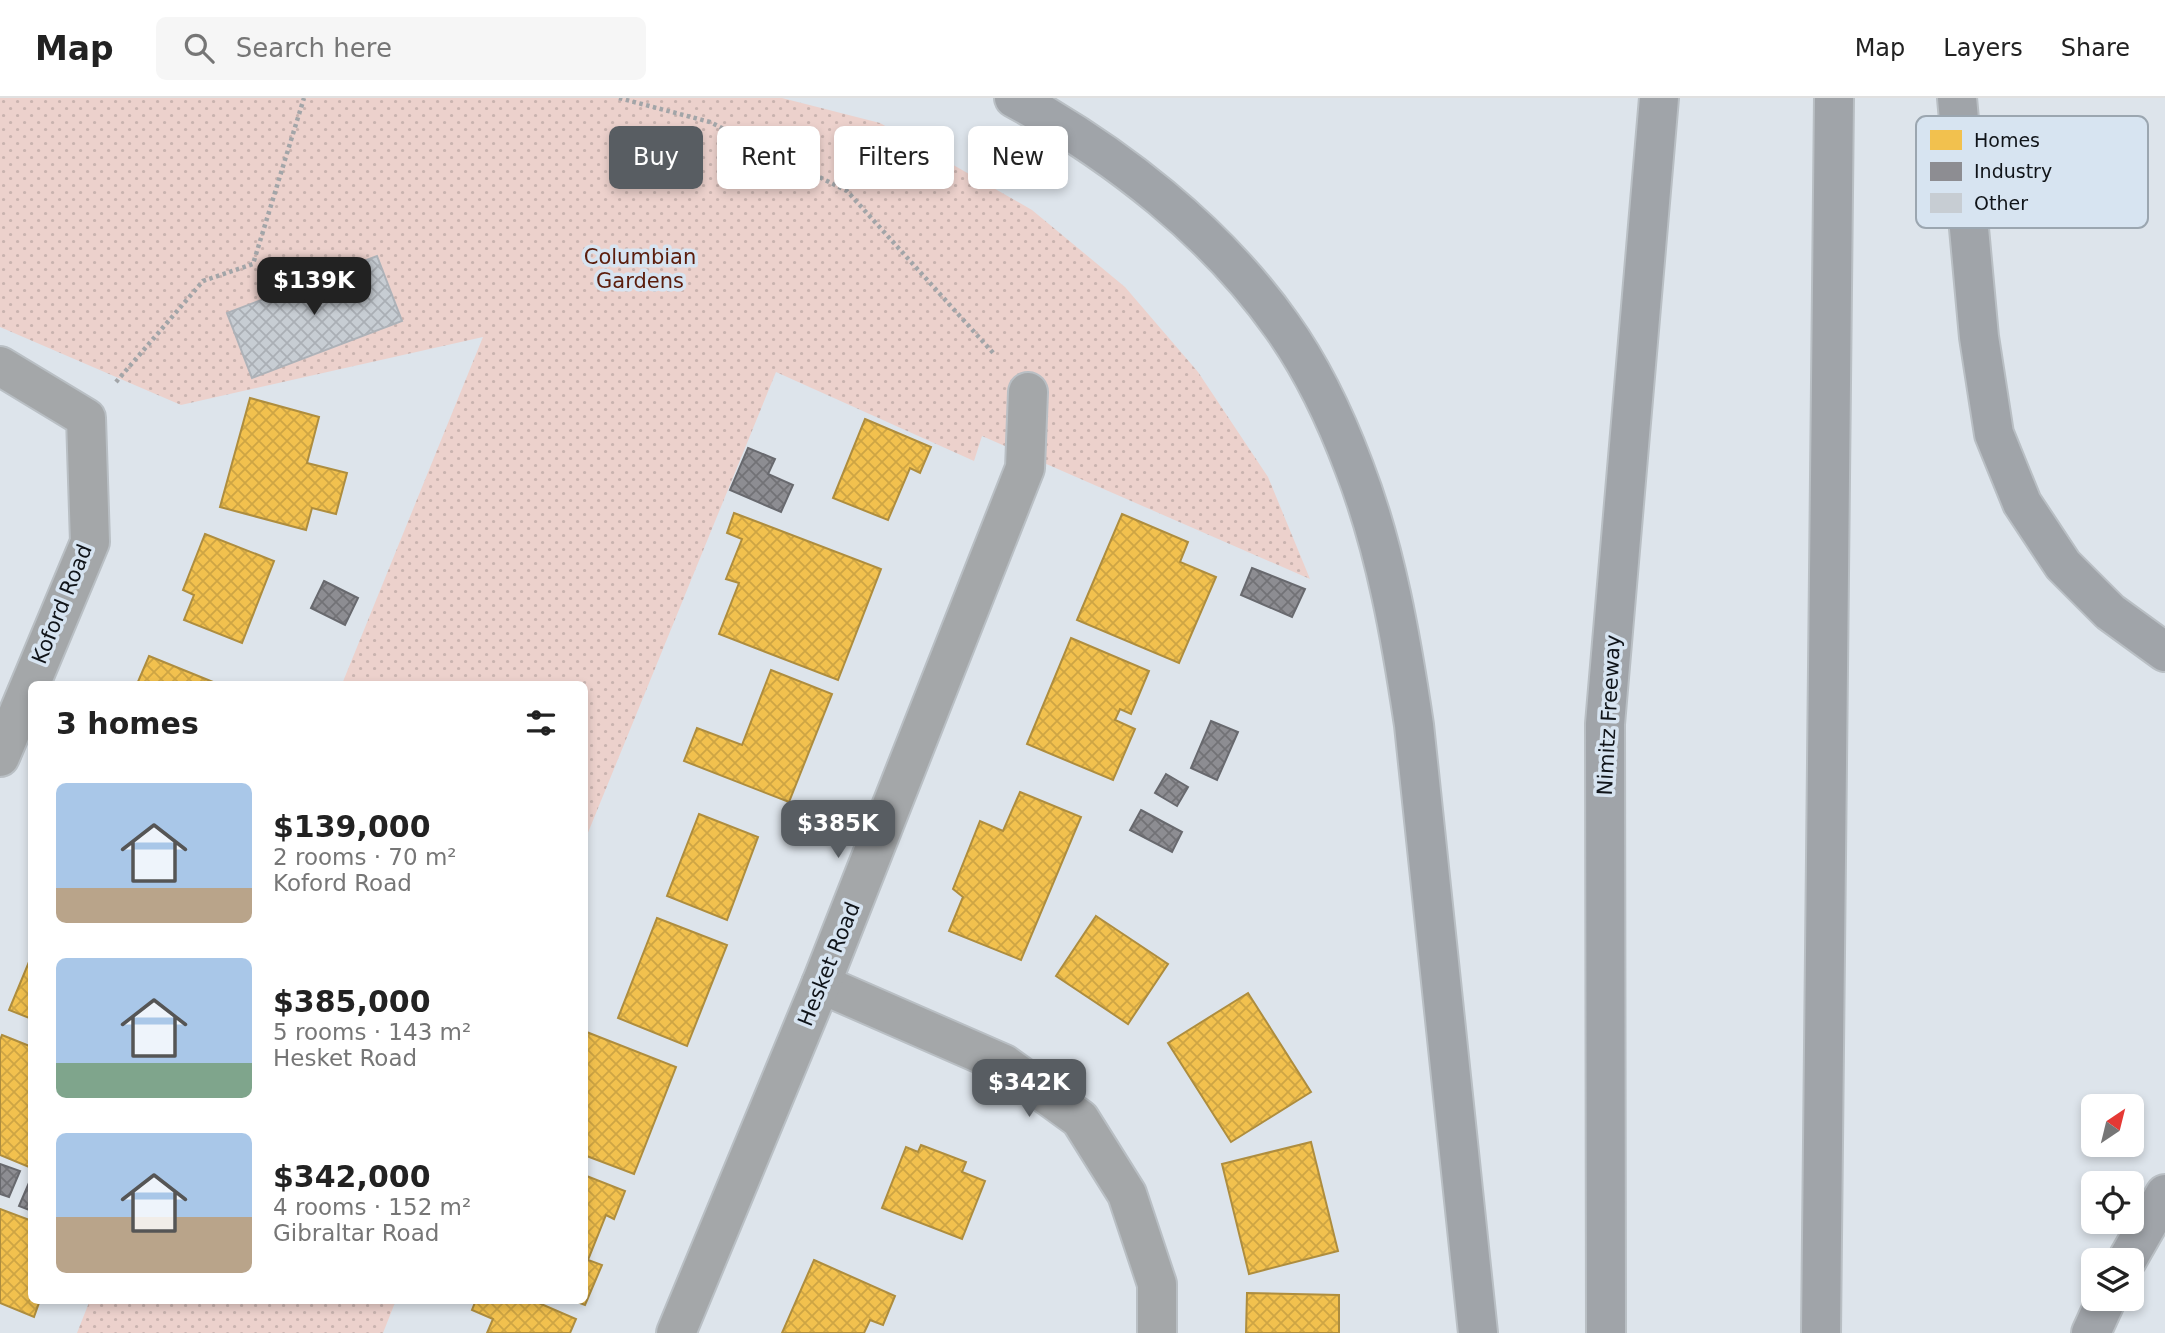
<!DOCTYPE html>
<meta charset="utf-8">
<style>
body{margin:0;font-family:"DejaVu Sans",sans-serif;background:#f6f6f6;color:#222;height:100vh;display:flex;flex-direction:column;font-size:26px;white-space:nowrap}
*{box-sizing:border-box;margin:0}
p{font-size:23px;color:#767676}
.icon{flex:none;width:38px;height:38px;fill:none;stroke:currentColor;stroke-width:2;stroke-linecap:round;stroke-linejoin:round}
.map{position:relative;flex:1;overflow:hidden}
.side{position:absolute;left:28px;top:583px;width:560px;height:623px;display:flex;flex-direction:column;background:#fff;border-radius:10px;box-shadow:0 4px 10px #0003}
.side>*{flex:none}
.banner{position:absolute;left:609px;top:28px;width:665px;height:63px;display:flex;gap:14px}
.needle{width:46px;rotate:35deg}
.buttons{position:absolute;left:2081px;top:996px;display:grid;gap:14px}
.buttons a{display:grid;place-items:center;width:63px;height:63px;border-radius:10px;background:#fff;box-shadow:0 4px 10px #0003;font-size:35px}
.price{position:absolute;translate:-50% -60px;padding:0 16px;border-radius:14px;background:#585d62;color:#fff;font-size:23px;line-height:46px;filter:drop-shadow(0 2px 4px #0008)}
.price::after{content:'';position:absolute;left:50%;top:42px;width:21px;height:16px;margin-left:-10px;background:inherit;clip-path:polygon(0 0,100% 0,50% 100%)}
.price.on{background:#222;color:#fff}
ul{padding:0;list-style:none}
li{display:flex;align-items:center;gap:21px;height:175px;padding:0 28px}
li span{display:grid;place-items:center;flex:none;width:196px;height:140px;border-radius:10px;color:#555}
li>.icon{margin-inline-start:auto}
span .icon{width:84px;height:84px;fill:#fffc;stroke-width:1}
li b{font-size:30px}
h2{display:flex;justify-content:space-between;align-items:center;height:84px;padding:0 28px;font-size:30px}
.chip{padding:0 24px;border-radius:10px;background:#fff;box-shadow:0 4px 10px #0003;font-size:24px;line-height:63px}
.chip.on{background:#585d62;color:#fff}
header{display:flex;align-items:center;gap:42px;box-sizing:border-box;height:98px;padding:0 35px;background:#fff;border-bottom:2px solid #e0e0e0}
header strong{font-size:33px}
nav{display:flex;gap:38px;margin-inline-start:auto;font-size:24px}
.search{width:490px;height:63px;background:#f6f6f6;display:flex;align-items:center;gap:18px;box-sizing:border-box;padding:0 24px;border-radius:10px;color:#767676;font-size:26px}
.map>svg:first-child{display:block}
.park{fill:url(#park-dots)}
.homes{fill:url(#homes-cross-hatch);stroke:#ae8d3e;stroke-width:2}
.industry{fill:url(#industry-cross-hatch);stroke:#68696e;stroke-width:2}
.building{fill:url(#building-cross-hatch);stroke:#adb2b8;stroke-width:2}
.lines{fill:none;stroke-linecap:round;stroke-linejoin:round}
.minor-casing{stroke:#b9bfc4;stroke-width:42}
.highway-casing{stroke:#b9bfc4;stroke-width:42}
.path{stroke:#a2a5a8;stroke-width:4.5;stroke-dasharray:3.5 3.5;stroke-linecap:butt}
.minor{stroke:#a4a7a9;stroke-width:38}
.highway{stroke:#a0a4a9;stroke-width:38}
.labels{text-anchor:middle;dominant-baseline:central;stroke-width:7;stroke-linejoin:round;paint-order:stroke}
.park-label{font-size:21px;fill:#5b1d0c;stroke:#d7e4f1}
.street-label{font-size:21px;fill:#101419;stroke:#d7e4f1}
.key{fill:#d7e4f1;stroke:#9ba6b0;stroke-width:2}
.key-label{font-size:19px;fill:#101419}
</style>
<header>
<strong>Map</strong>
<div class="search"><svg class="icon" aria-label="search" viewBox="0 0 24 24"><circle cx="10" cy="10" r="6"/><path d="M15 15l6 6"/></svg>Search here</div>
<nav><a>Map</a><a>Layers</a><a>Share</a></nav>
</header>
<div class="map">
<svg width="2165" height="1235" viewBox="0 0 2165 1235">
<defs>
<pattern id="park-dots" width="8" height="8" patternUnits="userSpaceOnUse" patternTransform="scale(1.75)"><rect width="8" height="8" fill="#ecd1cc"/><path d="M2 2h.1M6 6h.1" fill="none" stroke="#c9b3af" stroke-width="1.8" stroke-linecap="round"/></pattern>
<pattern id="homes-cross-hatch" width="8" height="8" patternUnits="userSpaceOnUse" patternTransform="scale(1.75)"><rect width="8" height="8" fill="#f2c14e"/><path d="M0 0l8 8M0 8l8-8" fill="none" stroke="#cea544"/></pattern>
<pattern id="industry-cross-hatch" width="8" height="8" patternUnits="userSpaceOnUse" patternTransform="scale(1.75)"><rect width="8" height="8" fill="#8d8d92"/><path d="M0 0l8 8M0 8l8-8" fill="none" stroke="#727276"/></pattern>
<pattern id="building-cross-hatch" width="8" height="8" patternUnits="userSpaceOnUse" patternTransform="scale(1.75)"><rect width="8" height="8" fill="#c7cdd3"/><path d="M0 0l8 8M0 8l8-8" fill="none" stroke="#aaafb5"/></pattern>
</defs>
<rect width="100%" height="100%" fill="#dde4eb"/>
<g class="park">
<path d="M0,0h782l98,25 152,87 93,77 73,85 70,105 42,102 -328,-143 -8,25 -198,-89 -191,468 -1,-156h-242l141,-347 -302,68 -181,-78z"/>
<path d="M90,1202h306l-13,33h-306z"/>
</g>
<g class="homes">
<path d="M250,300l69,19 -12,46 40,10 -11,41 -24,-6 -6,22 -86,-23z"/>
<path d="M865,321l66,28 -11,26 -10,-5 -22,52 -55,-22z"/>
<path d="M734,415l147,56 -43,111 -119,-46 20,-51 -13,-4 16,-40 -15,-6z"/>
<path d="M1122,416l66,28 -8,20 36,15 -37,86 -102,-43z"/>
<path d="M205,436l69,27 -32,82 -58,-23 10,-25 -11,-5z"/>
<path d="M1071,540l78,33 -18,43 -11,-5 -5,11 20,9 -22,51 -86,-36z"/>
<path d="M149,558l69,28h-81z"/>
<path d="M771,572l61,24 -43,108 -105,-41 13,-33 45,17z"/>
<path d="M1020,694l61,25 -60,143 -72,-29 14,-34 -10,-8 27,-68 23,10z"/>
<path d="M699,716l59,23 -31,83 -60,-24z"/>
<path d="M1096,818l72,48 -40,60 -72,-48z"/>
<path d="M657,820l70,27 -40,101 -69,-28z"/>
<path d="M31,859l1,1v61l-23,-9z"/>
<path d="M1248,895l63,99 -80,50 -63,-99z"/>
<path d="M584,933l92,36 -42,107 -50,-19z"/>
<path d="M2,937l30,12v113l-3,7 -29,-12v-115z"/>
<path d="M1311,1044l27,109 -89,23 -27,-110z"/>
<path d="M921,1047l45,17 -4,10 23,9 -23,58 -80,-31 24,-61 12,5z"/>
<path d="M584,1077l41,16 -11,28 -8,-4 -18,45 14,5 -17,40 -13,-5h12z"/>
<path d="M0,1111l32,12v79h8l-6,17 -34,-14z"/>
<path d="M814,1162l81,36 -12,29 -13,-5 -6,13h-82z"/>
<path d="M1247,1195l92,2v38h-93z"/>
<path d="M476,1202h56l44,19 -6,14h-83l6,-14 -21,-9z"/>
</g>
<g class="industry">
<path d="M748,350l27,11 -7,15 25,11 -12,27 -51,-22z"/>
<path d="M1252,470l53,21 -13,28 -51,-22z"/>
<path d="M324,483l34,17 -13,27 -34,-17z"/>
<path d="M1211,623l27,11 -21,48 -26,-12z"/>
<path d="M1166,676l22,13 -11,19 -22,-13z"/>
<path d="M1141,712l41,22 -10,20 -42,-22z"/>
<path d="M0,1066l20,7 -11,26 -9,-3z"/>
<path d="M31,1080h1v33l-13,-5z"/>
</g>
<path class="building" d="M377,158l25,65 -150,57 -25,-65z"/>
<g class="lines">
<g class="minor-casing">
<g id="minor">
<path d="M0,268l86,52 4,124 -90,215"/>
<path d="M821,886l183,80 76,55 47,75 30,90v49"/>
<path d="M676,1235l145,-349 204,-516 3,-76"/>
</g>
</g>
<g class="highway-casing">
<g id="highway">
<path d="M1014,0c102,56 201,133 268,228 30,42 54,93 72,141 32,83 47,171 60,258l64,608"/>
<path d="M1957,0l22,239 15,97 28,69 41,62 47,47 55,40"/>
<path d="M2127,1162l38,-66"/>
<path d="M1606,1235l-1,-609 54,-626"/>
<path d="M1821,1235l13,-1235"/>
<path d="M2091,1235l16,-35"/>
</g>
</g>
<g class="path">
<path d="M619,0l91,24 137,69 148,164"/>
<path d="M116,284l87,-101 50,-17 51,-166"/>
</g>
<use href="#minor" class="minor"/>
<use href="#highway" class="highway"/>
</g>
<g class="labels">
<g class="park-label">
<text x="640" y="159">Columbian<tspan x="640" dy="24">Gardens</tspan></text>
</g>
<g class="street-label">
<text transform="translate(62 506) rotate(-68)">Koford Road</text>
<text transform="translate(1609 617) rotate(-87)">Nimitz Freeway</text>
<text transform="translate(829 866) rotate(-68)">Hesket Road</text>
</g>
</g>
<rect x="1916" y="18" width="232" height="112" rx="10" class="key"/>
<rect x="1930" y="32" width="32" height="20" fill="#f2c14e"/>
<rect x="1930" y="64" width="32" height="19" fill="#8d8d92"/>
<rect x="1930" y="95" width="32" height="20" fill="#c7cdd3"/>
<g class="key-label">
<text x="1974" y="49">Homes</text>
<text x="1974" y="80">Industry</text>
<text x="1974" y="112">Other</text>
</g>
</svg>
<div class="buttons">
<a><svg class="needle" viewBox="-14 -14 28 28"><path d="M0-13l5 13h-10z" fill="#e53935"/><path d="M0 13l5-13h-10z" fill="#767676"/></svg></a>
<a><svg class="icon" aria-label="locate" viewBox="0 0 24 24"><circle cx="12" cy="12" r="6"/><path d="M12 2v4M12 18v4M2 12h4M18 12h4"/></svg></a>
<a><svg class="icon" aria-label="layers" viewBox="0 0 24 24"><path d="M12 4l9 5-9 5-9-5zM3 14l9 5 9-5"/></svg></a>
</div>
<b class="price on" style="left:314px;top:219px">$139K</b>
<b class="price" style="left:838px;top:762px">$385K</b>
<b class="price" style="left:1029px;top:1021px">$342K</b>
<div class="banner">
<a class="chip on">Buy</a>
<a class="chip">Rent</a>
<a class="chip">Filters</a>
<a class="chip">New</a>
</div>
<section class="side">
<h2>3 homes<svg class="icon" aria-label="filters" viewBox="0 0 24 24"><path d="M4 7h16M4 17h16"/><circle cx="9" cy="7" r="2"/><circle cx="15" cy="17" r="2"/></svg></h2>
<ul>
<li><span style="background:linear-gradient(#a9c7e8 75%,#b9a48a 0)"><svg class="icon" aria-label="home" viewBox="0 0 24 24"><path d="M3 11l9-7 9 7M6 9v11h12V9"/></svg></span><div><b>$139,000</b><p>2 rooms · 70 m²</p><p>Koford Road</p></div></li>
<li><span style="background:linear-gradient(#a9c7e8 75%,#7fa58c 0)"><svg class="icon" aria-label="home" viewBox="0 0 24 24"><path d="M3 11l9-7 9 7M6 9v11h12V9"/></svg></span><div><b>$385,000</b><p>5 rooms · 143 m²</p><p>Hesket Road</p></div></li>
<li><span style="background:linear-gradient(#a9c7e8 60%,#b9a48a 0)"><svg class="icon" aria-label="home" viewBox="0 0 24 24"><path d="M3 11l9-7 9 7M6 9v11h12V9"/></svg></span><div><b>$342,000</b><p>4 rooms · 152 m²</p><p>Gibraltar Road</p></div></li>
</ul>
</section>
</div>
